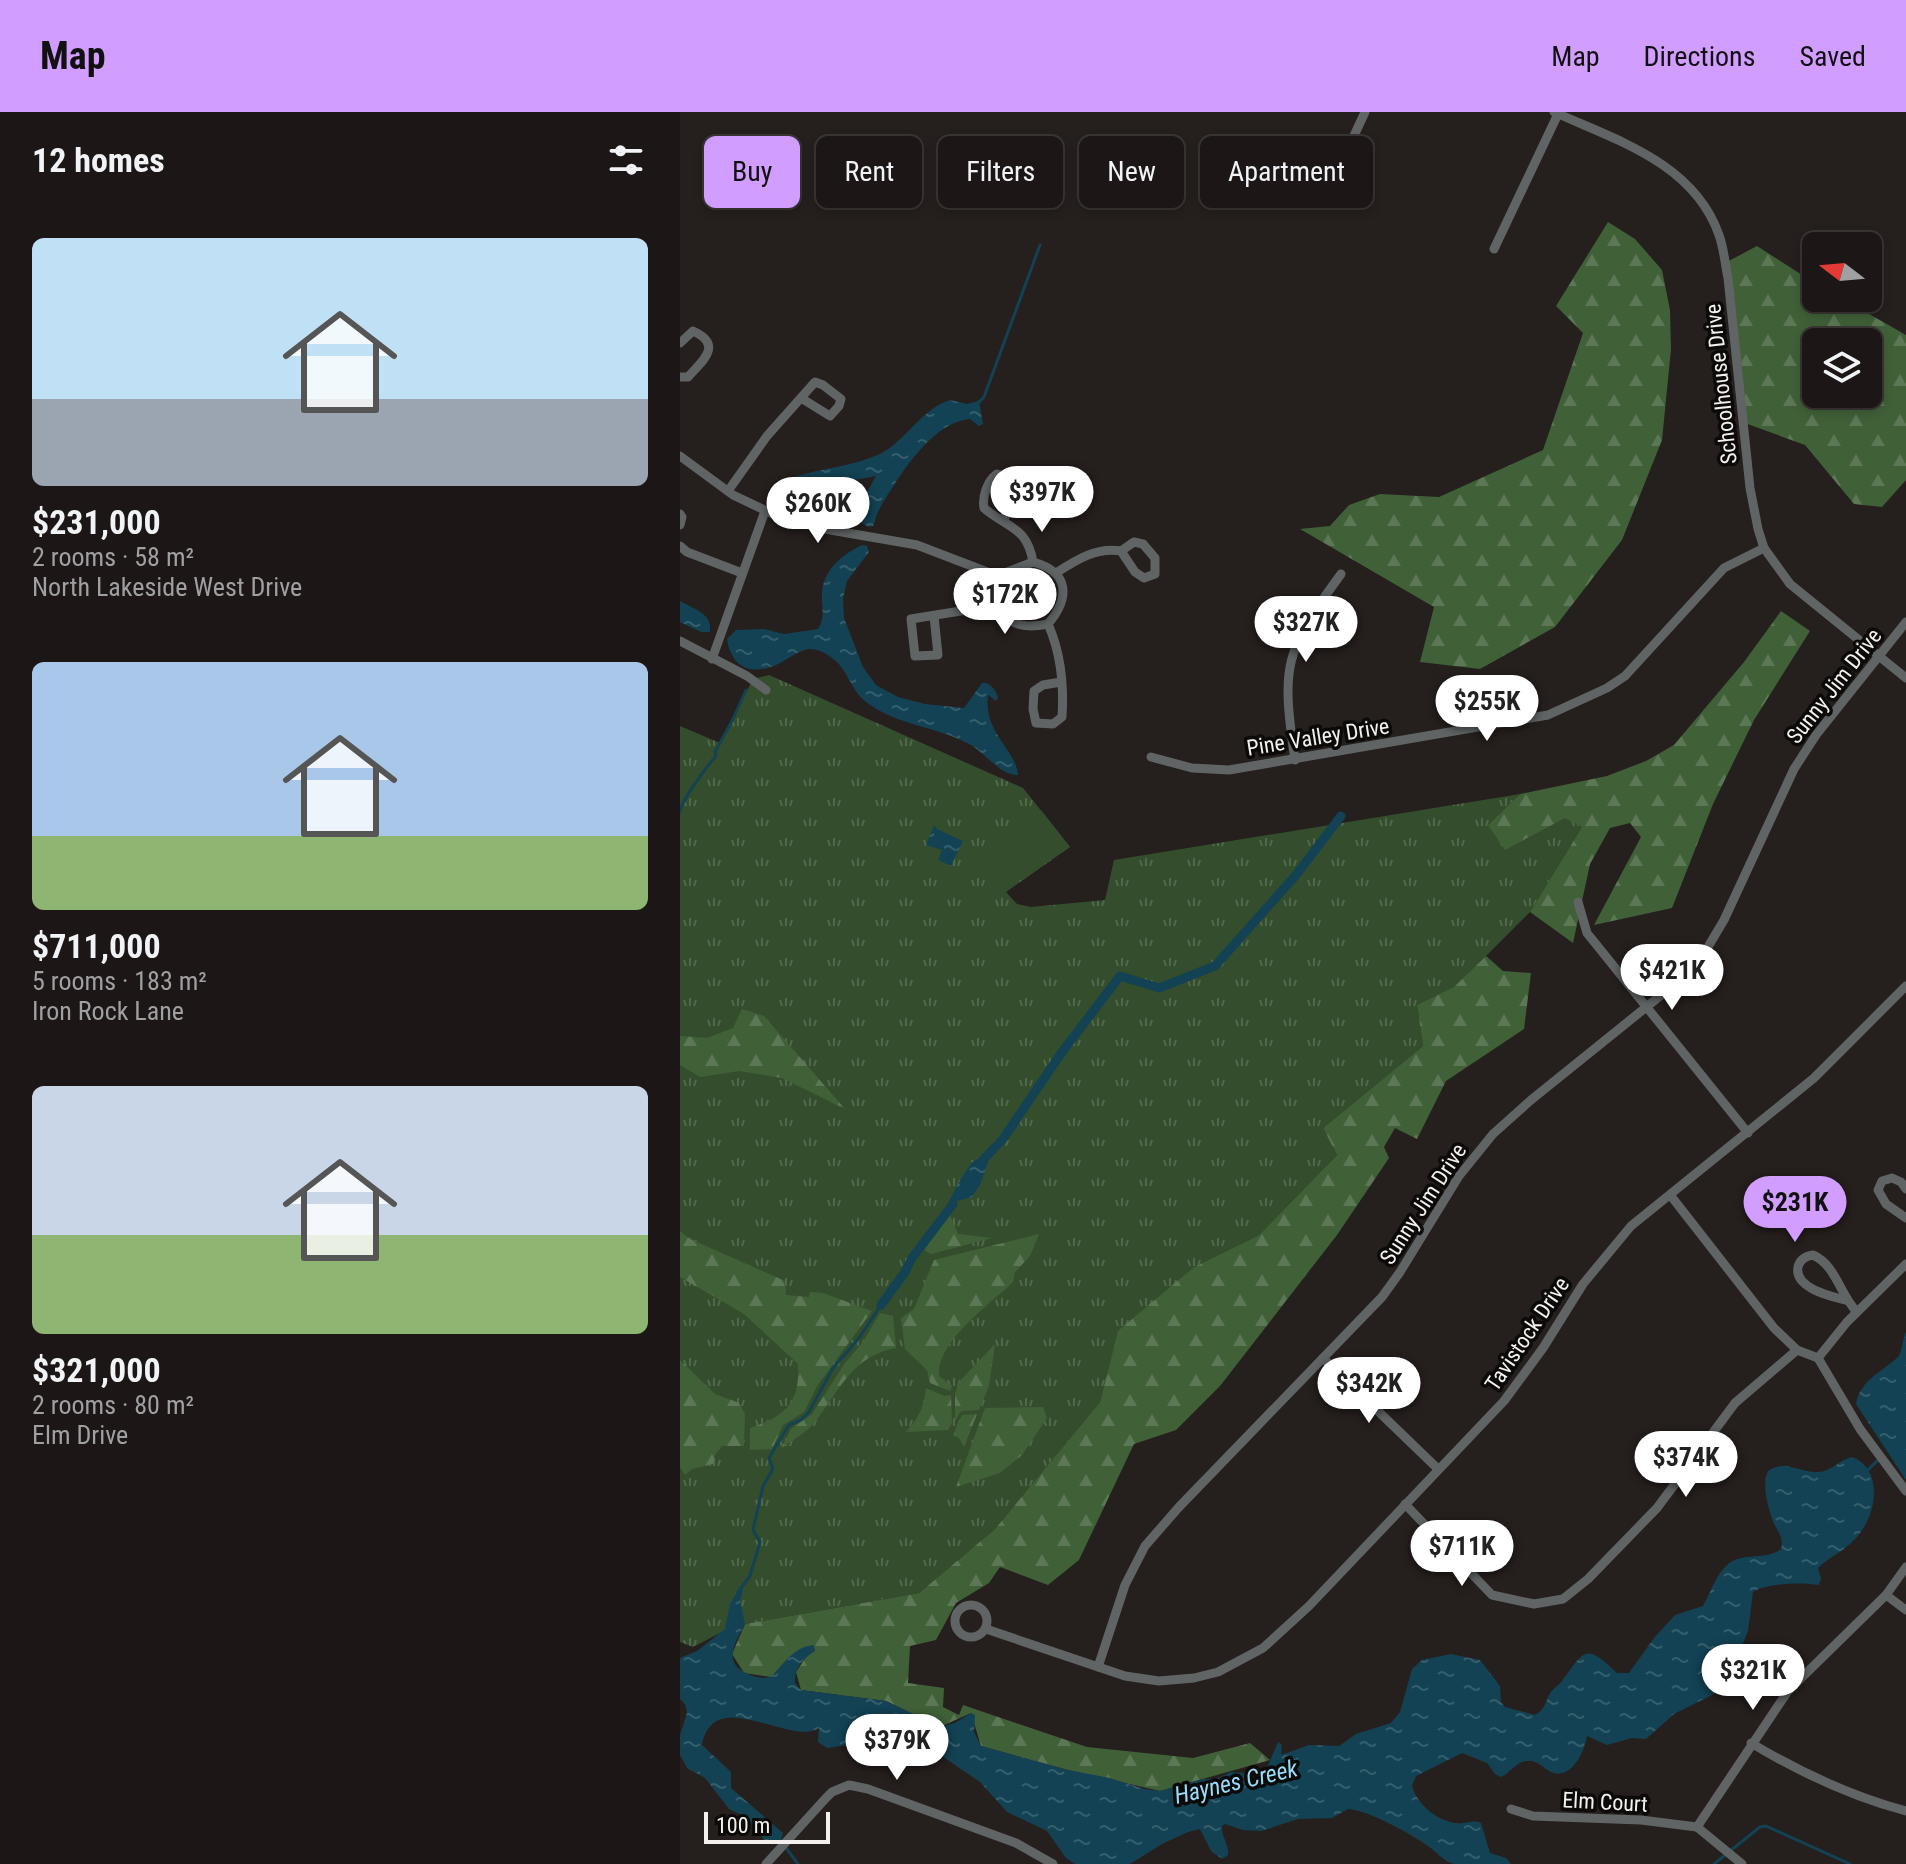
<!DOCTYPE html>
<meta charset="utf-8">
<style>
body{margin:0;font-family:"Roboto Condensed",sans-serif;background:#292423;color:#f1f3f6;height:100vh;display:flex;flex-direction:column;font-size:30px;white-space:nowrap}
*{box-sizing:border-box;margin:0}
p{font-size:26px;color:#a09fa1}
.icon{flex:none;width:44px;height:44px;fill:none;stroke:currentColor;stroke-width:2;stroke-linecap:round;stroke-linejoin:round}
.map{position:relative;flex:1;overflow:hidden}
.details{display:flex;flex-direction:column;background:#1c1716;width:680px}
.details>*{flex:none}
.guide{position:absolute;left:24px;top:24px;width:760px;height:72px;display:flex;gap:16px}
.needle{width:52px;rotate:286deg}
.fabs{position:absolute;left:1122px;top:120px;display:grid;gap:16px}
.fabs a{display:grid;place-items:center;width:80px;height:80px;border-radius:12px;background:#1c1716;box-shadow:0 4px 12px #0003,0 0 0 2px #3a3635;font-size:40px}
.scale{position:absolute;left:24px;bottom:20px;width:126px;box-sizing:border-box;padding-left:8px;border:4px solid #f4f0ee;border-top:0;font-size:22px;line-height:28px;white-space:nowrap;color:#f4f0ee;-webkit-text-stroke:6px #0c0a09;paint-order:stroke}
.price{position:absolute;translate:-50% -68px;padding:0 18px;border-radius:28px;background:#fff;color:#222;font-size:26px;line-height:52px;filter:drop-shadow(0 2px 4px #0008)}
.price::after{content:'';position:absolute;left:50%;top:48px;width:24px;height:18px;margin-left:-12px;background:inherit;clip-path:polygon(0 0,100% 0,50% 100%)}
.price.on{background:#d19dfe;color:#111}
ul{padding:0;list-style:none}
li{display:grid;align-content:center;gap:16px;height:424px;padding:0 32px}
li span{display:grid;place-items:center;height:248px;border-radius:12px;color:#555}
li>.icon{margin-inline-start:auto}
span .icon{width:144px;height:144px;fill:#fffc;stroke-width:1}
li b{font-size:34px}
h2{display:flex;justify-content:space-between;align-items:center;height:96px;padding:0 32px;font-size:34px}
.chip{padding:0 28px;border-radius:12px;background:#1c1716;box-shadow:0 4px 12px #0003,0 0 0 2px #3a3635;font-size:28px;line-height:72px}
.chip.on{background:#d19dfe;color:#111}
header{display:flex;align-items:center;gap:48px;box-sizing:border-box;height:112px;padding:0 40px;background:#d19dfe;color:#111}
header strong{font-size:38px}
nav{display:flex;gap:44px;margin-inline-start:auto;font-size:28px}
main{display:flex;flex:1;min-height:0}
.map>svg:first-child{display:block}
.grass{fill:url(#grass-tufts)}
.forest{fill:url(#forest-firs);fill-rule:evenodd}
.pitch{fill:#344e2d}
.water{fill:url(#water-ripples);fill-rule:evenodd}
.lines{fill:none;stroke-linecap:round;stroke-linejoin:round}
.stream{stroke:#124254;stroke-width:3}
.canal{stroke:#124254;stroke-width:9}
.minor{stroke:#606465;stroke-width:9}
.labels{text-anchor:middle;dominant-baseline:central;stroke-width:7;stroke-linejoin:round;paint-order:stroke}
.street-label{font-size:22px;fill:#f4f0ee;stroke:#0c0a09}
.water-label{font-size:24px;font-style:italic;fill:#96ddfb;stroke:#0c0a09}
</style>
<header>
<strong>Map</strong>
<nav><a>Map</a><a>Directions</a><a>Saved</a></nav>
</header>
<main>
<section class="details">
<h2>12 homes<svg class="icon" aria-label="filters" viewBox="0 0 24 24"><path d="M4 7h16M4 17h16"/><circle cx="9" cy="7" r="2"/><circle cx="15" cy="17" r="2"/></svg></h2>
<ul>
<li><span style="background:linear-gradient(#bfe0f5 65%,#9aa5b1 0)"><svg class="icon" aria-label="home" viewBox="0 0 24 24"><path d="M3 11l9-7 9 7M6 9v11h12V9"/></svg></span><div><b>$231,000</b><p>2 rooms · 58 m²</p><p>North Lakeside West Drive</p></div></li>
<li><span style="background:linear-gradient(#a9c7e8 70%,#8fb573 0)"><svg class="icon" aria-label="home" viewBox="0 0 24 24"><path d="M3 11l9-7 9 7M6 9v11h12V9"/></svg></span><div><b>$711,000</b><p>5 rooms · 183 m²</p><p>Iron Rock Lane</p></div></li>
<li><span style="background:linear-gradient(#c9d6e8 60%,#8fb573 0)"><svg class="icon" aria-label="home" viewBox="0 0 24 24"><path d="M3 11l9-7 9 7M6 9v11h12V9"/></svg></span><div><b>$321,000</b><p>2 rooms · 80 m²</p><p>Elm Drive</p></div></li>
</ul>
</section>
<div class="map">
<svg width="1226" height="1752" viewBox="0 0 1226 1752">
<defs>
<pattern id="grass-tufts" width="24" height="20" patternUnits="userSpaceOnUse" patternTransform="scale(2)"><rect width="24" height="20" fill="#344e2d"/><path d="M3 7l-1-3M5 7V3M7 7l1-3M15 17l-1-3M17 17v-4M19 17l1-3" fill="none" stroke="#52684c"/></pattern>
<pattern id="forest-firs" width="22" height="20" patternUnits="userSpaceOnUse" patternTransform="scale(2)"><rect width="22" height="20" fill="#406038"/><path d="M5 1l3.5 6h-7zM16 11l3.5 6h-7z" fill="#5c7755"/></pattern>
<pattern id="water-ripples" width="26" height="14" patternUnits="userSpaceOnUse" patternTransform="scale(2)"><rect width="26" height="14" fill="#124254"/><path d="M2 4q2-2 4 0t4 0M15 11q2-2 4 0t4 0" fill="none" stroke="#355e6d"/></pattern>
</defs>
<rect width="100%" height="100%" fill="#251f1d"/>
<path class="grass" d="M89,563l254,113 47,59 -64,45 11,12 14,3 74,-7 9,-40 406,-66 -32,31 77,-8 17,10 -52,85 -76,76 -37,17 6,41 -100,82 14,27 -78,80 -65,32 -76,66 -18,69 -105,127 -76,64 -174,31 -25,9 -27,14 -13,-5v-916l40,17 33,-64z"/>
<g class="forest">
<path d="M928,110l27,17 27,31 8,40 1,39 -9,91 -40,100 -67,87 -75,42 -60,-7 14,-55 -134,-78 30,-3 19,-21 31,-11 59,3 104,-47 40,-117 -27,-27z"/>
<path d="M1077,134l59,38v14h25l65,37v145l-24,27 -28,-3 -49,-59 -63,-23 -17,-159zM1136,230h52v52h-52z"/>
<path d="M1101,499l29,20 -56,89 -41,84 -41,104 -78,17 47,-88 -11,-14 -20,5 -20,36 -17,79 -43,-31 52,-85 -17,-9 -60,32 -17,-25 32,-31 87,-18 39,-15 28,-16 70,-83z"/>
<path d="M806,844l17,15 28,2 -7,56 -78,52 -29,58 -22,-11 -11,19 5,11 -52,77 -117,151 -44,44 -42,14 -55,116 -31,25 -48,-18 -11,16 -33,20 -20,37 -26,6 -2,37 36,5 -1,19 16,8 4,-10 124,42 106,11 57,-15 20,17 -110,31 -92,-21 -87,-24 -10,-33 -31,14 -54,-26 -85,-11 -5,-18 16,-24 -41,29 -27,-4 -12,-19 13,-30 174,-31 76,-64 105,-127 18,-71 76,-64 65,-32 78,-80 -14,-27 100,-82 -6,-41 37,-18z"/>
<path d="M62,897l22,7 81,93 -63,-31 -43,-7 -39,6 -20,-12v-29l27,2 26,-10z"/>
<path d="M270,1103l8,19 34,4 -61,16 -7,-4z"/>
<path d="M0,1119l10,8 95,42 1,14 23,2 1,-5 13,1 49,18 -55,75 -13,26 -21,13 -11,24 -22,1v-22c36,-12 50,-25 48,-64l-54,-50 -64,-37z"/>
<path d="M359,1122l-9,22 -15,16 -2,10c-23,22 -77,60 -74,94l13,10 -2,5 -20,-8 -3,-13 -22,-21 -4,-31 13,-9 20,-49z"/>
<path d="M200,1201l13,3 3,32c-43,7 -57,43 -81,74 -8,10 -23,18 -34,27l10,-20 21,-15 33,-51 18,-21z"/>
<path d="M315,1232l-6,42 -10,24 -18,1 -6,10v-27l4,-12z"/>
<path d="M0,1248l35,34 24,9 6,11 -1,32h-22l-7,9 -2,9 -21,5 -7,6 -5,-8z"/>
<path d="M246,1276l18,8 7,-1 1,27 -4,8 -42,2c13,-14 18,-25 20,-44z"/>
<path d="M363,1295l4,11 -25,37 -22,18 -44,14 29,-79z"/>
<path d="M297,1302l-13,33 -5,-9 -6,-3 9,-20z"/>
</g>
<path class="pitch" d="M361,698l29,37 -71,47 -26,-38z"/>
<g class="water">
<path d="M270,288l17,4 12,-3 4,23 -4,2 -9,-7c-39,3 -72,59 -90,89 -4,6 -4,12 -7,18l-4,1c-7,-3 -11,-8 -18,-10 -22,-7 -51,-10 -60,-36l3,-4c28,-9 60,-11 86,-23 26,-13 41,-45 70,-54zM196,364l-13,23 -41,-13z"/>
<path d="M182,433l5,1 2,6 -22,29 -4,18 1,19 19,49 13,18 22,12 27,7 39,4 18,-25c7,-2 15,8 16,15l-2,3 -8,-6c-5,38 28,54 30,80 -18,1 -35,-25 -51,-32 -32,-17 -73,-18 -102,-42 -15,-12 -17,-32 -33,-43 -6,-5 -14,-9 -23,-9 -12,2 -22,11 -33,16 -26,11 -45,2 -49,-26l9,-9 28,-1 20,5 34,-5c8,-12 3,-24 4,-37 2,-23 21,-38 40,-47z"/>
<path d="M0,489c13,8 33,12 30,31h-9l-21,-10z"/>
<path d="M254,713l3,4 26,12 -12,25 -13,-6 4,-10 -16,-5z"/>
<path d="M307,1041l3,3 -10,29 -8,12 -15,4 -7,11 -5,-2c8,-16 15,-32 26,-46 4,-5 10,-6 16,-11z"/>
<path d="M1226,1220v148l-50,-76c4,-24 26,-32 42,-47 5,-6 4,-18 8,-25z"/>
<path d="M1172,1345c34,13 24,63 1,84 -10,11 -24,16 -35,27l3,10 -2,7c-16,-3 -54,-2 -66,7l-5,39 -21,51 -7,9 -46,23 -28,25 -14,-1 -25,7 -20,-9c-2,15 -16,45 -36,36 -8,-4 -13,-12 -23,-11 -12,0 -17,12 -27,16l-6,-3 -8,-11 -25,-10 -46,23 -4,10c5,18 24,34 43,37 10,2 17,-4 26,0l9,30 16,5 5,6c-18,0 -40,0 -57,0 -10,-2 -18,-13 -26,-18 -17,-12 -60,-36 -80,-37l-16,9 -34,1 -37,12 -18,-1 -18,-6 -3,2c-1,10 7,18 6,29l-6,4 -11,-8 -11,-22 -12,3 -26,12 -32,20h-55l-9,-6 -19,-27 -40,-19 -27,-30 -41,-28 -34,-13 -30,-5 -14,7 -34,5 -9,-6 1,-14c-28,19 -106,-44 -117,17l29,27v16l52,45 -2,8 -10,2 -7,-3 -16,-22 -19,-9 -24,-31 -18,-10 -7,-13v-20l7,-22 -2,-9 -5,-5v-41l17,-7 28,-22 5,-26 10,-15 3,2 -3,11 5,23c-9,17 -23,38 1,49 8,4 16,6 25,4 12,-13 24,-31 43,-32l1,6c-12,8 -21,16 -20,32l6,7 85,11 54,26 15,-4 16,-10 4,2 -1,17 7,14 87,24 42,8 34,11 16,2 44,-12h11l16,-7 22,2 9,-3 5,-3 11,-26 4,3 -1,10 28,-10 30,1 17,-12 35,-11 9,-11 12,-43 10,-9 29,-6 29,6 20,26 1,16 4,5 30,8c9,-5 10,-11 14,-20 3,-6 9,-9 13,-14 23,-32 24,-38 55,-8h12l25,-35 21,-23 28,-9c8,-14 14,-35 28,-44 15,-9 36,-2 50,-13 4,-13 -6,-19 -9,-31 -5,-14 -10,-34 -4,-47 17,-12 31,2 50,1 13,0 21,-12 34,-15z"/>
</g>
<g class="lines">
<g class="stream">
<path d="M297,292l7,-7 56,-152"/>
<path d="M0,700c1,-11 27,-46 36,-56l-1,-4 18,-33 13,-29"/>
<path d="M1187,1359l11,-11"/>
<path d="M58,1480l12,-16 10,-34 -7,-12 10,-44 10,-17 -4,-11 20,-33 13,-6 7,-7 24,-44 26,-30 22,-33"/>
<path d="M106,1736l12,16"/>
<path d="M1034,1752l46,-37 6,-1 84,38"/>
</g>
<g class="canal">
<path d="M301,1050l22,-23 59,-87 58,-76 39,12 56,-22 81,-91 45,-59"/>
<path d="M201,1193l24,-33 7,-14 41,-54"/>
</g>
<g class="minor">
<path d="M874,0c62,28 140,51 165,123 5,14 6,29 9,43l22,210 8,41 6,19 26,36 116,94"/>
<path d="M652,71l33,-71"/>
<path d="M814,137l64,-135"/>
<path d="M0,231l13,-12c31,14 9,30 -5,46h-8"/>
<path d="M0,344l53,39 42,20 44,13 98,17 73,28 4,4"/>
<path d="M48,379l39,-55 48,-54 8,3 18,14 -2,7 -9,10 -29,-18"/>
<path d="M0,402l2,3 -2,8"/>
<path d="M324,408l12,-36 -3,-5 -16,-5c-10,7 -15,23 -13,34 23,20 43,18 49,54"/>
<path d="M454,430l9,2 12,14v16l-11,4 -9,-6 -14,-21z"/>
<path d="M0,434l7,6 55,21"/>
<path d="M353,450c37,10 37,36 15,62 13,29 16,62 14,93l-9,7 -17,-1 -3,-14 1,-18 9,-6 18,-3"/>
<path d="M376,461c20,-13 40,-26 65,-22"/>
<path d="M314,465c12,34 7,56 54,47"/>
<path d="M314,465l39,-15"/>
<path d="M254,504l4,39 -23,1 -4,-37 62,-10 28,-12"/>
<path d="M0,529l67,35 19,14"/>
<path d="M32,547l53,-148"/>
<path d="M471,645l41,11 37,2 319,-55 59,-27 18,-12 99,-108 40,-20"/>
<path d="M615,648c-14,-95 -11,-108 46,-186"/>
<path d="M898,790l9,31 161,200"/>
<path d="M1226,1077l-5,-7 -9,-4 -10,3 -4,9 8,14 20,14"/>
<path d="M991,1084l103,132 23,22 21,8"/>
<path d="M1165,1188c-15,-4 -51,-12 -47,-33 2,-8 8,-11 15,-12 23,10 27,40 44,57"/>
<path d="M643,1246l115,111"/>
<path d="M1138,1246l42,71 46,62"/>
<path d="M1138,1246l29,-36 59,-58"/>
<path d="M725,1392l87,91 42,9 29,-5 25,-20 69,-71 78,-105 62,-53"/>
<path d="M1206,1483l20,15"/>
<circle cx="291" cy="1509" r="16"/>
<path d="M306,1517l139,47 34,5 35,-3 24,-6 45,-24 46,-42 195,-205 39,-53 40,-64 48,-58 183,-148 92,-92"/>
<path d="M418,1555l27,-82 20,-39 34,-39 203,-210 18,-25 59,-96 34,-42 38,-34 165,-133 28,-47 70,-151 22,-34 90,-113"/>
<path d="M1071,1631c50,30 99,53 155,68"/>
<path d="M831,1697l22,7 108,4 56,7"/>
<path d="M86,1752l60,-66 6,-6 17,-7 19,4 148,54 37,21"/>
<path d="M1062,1752l-45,-37 91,-136 98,-96 20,-28"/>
</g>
</g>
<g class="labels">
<g class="street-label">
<text transform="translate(1041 272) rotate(-96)">Schoolhouse Drive</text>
<text transform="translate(1154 574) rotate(-52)">Sunny Jim Drive</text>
<text transform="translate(638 625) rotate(-9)">Pine Valley Drive</text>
<text transform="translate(743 1092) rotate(-57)">Sunny Jim Drive</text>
<text transform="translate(847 1222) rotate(-56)">Tavistock Drive</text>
<text transform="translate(925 1690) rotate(3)">Elm Court</text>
</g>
<g class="water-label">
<text transform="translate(556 1670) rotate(-13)">Haynes Creek</text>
</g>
</g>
</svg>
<div class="fabs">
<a><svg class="needle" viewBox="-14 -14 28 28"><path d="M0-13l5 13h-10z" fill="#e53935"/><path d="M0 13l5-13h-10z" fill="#a09fa1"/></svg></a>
<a><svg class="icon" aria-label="layers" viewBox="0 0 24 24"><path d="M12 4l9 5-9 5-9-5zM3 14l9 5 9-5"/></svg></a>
</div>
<div class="scale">100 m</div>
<b class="price" style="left:362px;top:422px">$397K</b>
<b class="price" style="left:138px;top:433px">$260K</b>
<b class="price" style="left:325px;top:524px">$172K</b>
<b class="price" style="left:626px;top:552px">$327K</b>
<b class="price" style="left:807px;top:631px">$255K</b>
<b class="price" style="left:992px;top:900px">$421K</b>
<b class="price on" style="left:1115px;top:1132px">$231K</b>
<b class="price" style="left:689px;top:1313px">$342K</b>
<b class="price" style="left:1006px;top:1387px">$374K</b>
<b class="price" style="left:782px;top:1476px">$711K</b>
<b class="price" style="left:1073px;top:1600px">$321K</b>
<b class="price" style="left:217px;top:1670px">$379K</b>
<div class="guide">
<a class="chip on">Buy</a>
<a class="chip">Rent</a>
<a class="chip">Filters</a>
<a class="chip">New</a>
<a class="chip">Apartment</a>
</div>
</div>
</main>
